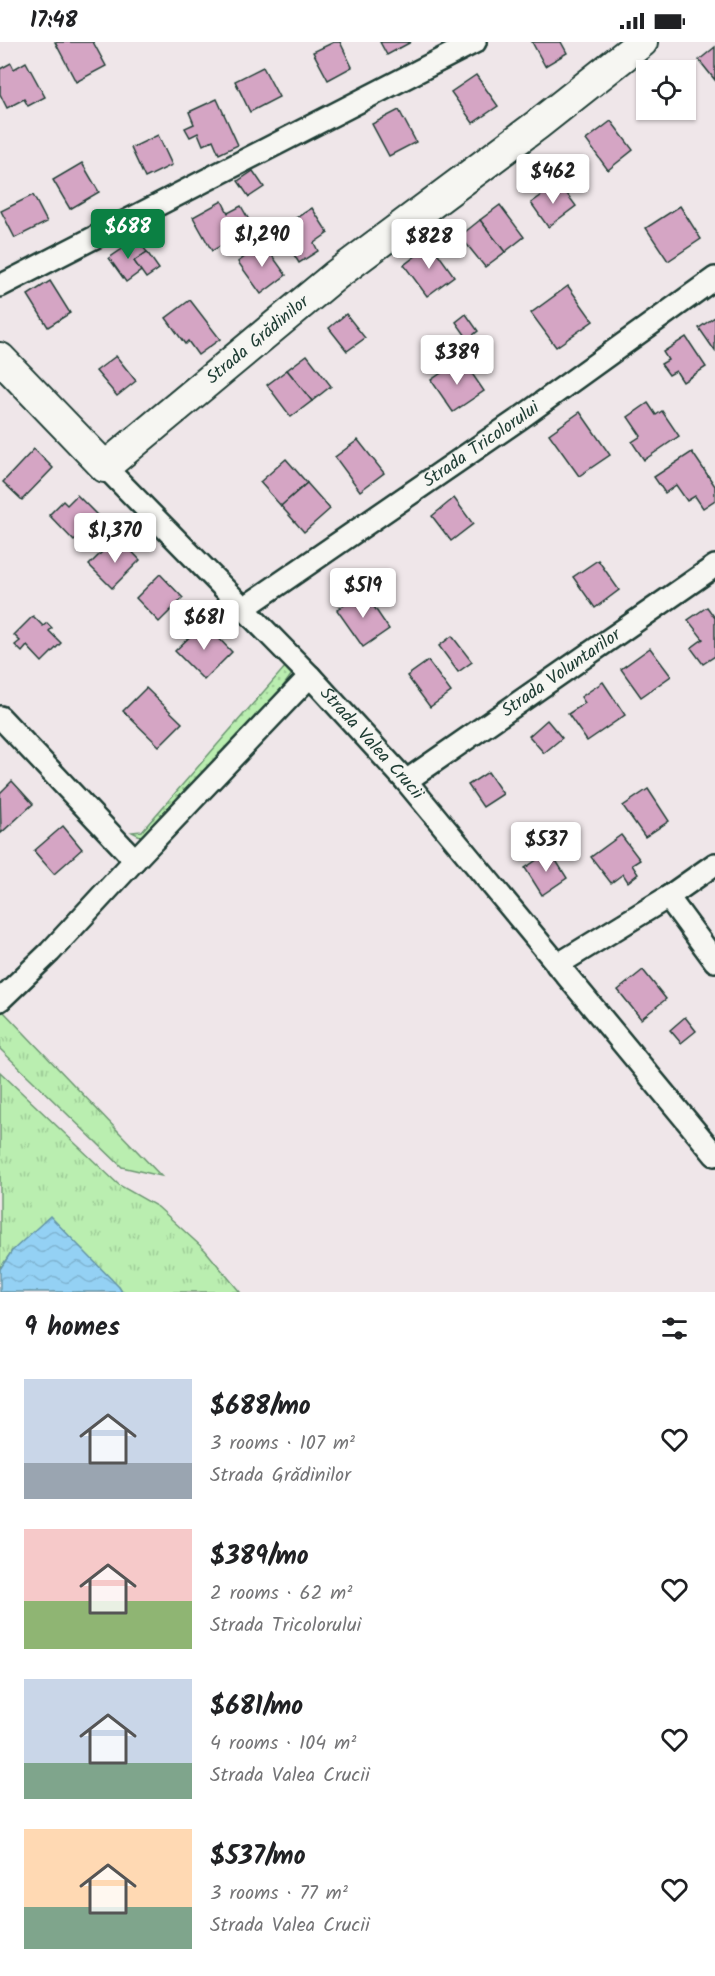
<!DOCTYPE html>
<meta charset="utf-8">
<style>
body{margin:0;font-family:Kalam,sans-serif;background:#f6f6f6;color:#202124;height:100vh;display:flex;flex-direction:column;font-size:22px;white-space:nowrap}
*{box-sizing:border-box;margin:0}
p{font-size:20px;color:#757577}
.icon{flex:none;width:33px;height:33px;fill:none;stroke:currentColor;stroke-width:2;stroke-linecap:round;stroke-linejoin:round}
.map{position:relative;height:1250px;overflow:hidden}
.side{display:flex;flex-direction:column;background:#fff;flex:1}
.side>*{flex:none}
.buttons{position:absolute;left:636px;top:18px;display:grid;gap:12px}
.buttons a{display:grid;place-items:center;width:60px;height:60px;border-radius:0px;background:#fff;box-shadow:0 2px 4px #0004;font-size:30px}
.price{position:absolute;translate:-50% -51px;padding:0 14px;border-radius:6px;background:#fff;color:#222;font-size:20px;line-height:39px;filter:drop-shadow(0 2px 3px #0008)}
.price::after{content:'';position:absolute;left:50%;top:36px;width:18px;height:14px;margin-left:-9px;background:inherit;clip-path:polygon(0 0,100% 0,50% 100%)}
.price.on{background:#0b8043;color:#fff}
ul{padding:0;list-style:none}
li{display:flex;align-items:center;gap:18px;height:150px;padding:0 24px}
li span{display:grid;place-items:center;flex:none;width:168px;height:120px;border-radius:0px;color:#555}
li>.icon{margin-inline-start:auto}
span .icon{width:72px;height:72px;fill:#fffc;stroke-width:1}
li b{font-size:26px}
h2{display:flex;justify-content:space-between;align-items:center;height:72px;padding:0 24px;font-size:26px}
.status{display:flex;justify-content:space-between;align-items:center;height:42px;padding:0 30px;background:#fff;direction:ltr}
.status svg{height:16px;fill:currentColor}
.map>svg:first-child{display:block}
.grass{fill:url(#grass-tufts);stroke:#6c9672;stroke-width:1.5}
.garden{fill:url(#garden-dots);stroke:#6c9672;stroke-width:1.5}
.water{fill:url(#water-waves);stroke:#6596a7;stroke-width:1.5}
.building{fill:#d5a5c4;stroke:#1f3d34;stroke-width:1.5}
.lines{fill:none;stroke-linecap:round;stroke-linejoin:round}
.street-casing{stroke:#1f3d34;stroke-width:26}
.secondary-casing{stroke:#1f3d34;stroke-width:34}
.street{stroke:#f6f6f2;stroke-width:21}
.secondary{stroke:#f6f6f2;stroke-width:30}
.labels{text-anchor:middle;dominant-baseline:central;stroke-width:5;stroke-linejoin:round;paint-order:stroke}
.street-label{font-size:18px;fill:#1f3d34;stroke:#f6f6f2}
</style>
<div class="status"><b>17:48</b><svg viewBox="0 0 49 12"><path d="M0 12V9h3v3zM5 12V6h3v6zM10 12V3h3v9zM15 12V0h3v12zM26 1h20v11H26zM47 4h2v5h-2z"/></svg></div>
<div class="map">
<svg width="715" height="1250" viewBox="0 0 715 1250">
<defs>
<pattern id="grass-tufts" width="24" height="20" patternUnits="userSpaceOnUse" patternTransform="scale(1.5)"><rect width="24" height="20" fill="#baeeb0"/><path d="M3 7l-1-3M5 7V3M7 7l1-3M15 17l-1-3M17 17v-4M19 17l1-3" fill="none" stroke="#9fcd98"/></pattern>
<pattern id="garden-dots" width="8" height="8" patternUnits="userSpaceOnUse" patternTransform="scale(1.5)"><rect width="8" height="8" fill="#baeeb0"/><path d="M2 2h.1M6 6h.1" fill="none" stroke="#9fcd98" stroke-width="1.8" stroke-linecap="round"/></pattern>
<pattern id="water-waves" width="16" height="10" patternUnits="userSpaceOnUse" patternTransform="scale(1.5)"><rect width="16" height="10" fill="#94d1f4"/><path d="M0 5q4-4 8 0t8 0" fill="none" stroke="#7fb4d2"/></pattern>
</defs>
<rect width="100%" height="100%" fill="#efe6e9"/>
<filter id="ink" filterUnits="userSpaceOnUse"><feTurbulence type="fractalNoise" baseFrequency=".0167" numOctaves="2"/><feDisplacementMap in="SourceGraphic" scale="12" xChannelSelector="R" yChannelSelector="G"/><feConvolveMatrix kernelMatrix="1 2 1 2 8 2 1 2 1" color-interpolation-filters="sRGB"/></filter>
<g filter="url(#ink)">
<g class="grass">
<path d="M3,969l158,165 -39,-9 -122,-118v-35z"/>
<path d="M0,1030l119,113 39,22 47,43 35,42h-118l-3,-5 -107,-36 -12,18z"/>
</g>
<path class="garden" d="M285,625l7,7 -42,58 -98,102 -12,2 -8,-4 10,-1z"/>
<path class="water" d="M50,1174l69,71 3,5h-122v-23l12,-18z"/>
<g class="building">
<path d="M55,0h38l13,24 -30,16z"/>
<path d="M334,0h6l12,25 -24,13 -15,-28z"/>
<path d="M380,0h31l-24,13z"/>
<path d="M532,0h29l6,11 -22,13z"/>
<path d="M715,5v33l-16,-20z"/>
<path d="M26,20l19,35 -17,9 -4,-7 -17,9 -7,-14v-25l11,-6 3,6z"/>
<path d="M263,25l16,30 -29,15 -15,-31z"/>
<path d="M476,33l22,31 -25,17 -22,-31z"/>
<path d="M217,57l21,46 -19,9 -6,-14 -10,5 -5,-12 -8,4 -5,-9 9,-4 -5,-12z"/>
<path d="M399,68l17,32 -27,14 -17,-32z"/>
<path d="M611,79l22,29 -25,20 -22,-30z"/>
<path d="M158,93l14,30 -27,13 -14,-30z"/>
<path d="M82,121l17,29 -29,17 -17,-29z"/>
<path d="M253,129l11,16 -15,10 -11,-16z"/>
<path d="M559,141l17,23 -28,21 -17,-24z"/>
<path d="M33,153l14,27 -32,16 -14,-27z"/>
<path d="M222,159l6,12 13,-7 12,21 -41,24 -19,-34z"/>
<path d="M500,163l24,32 -19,15 -25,-32z"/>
<path d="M680,164l21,33 -33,22 -22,-33z"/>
<path d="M312,166l16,25 -14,10 4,8 -19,12 -21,-34z"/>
<path d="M480,178l25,32 -20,15 -25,-31z"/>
<path d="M137,197l10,13 -13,9 7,10 -15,11 -17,-24z"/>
<path d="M263,201l23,32 -25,19 -23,-32z"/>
<path d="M431,202l23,32 -27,20 -23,-31z"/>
<path d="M147,210l12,17 -13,9 -12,-17z"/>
<path d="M50,239l20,32 -22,14 -20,-32z"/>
<path d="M568,244l25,35 -37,26 -25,-34z"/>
<path d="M190,258l30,39 -22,16 -10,-14 -3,3 -19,-26z"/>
<path d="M346,272l19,24 -18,13 -18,-23z"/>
<path d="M466,272l12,17 -10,8 -12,-17z"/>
<path d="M715,275v34l-16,-23z"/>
<path d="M686,295l20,30 -23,15 -7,-11 -7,4 -8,-11 7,-4 -5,-8z"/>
<path d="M307,313l24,31 -19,15 -25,-31z"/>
<path d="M116,314l20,25 -19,15 -21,-25z"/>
<path d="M462,317l22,32 -31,21 -22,-32z"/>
<path d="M287,328l25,31 -21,16 -24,-32z"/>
<path d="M648,361l8,12 6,-4 17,25 -35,24 -12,-18 9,-6 -13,-19z"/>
<path d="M580,370l30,43 -31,21 -30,-42z"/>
<path d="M358,398l26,33 -24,18 -25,-34z"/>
<path d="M34,407l19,19 -31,32 -19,-18z"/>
<path d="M692,410l23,34v14l-12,8 -8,-12 -8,5 -11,-16 -11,8 -11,-16z"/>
<path d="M286,417l21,24 -26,23 -21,-24z"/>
<path d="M307,441l23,26 -26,23 -23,-26z"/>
<path d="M77,453l22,22 -25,24 -25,-26 14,-14 4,4z"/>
<path d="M454,456l19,26 -22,17 -19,-25z"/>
<path d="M121,498l19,20 -28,28 -23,-23 17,-17 3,4z"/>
<path d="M598,518l21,30 -24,18 -22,-31z"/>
<path d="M160,532l23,24 -24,24 -23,-24z"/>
<path d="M364,550l25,37 -26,18 -26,-37z"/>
<path d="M707,565l8,11v38l-12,8 -12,-16 12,-9 -15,-19z"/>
<path d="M33,574l10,10 4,-3 5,5 -3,3 12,12 -19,19 -15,-16 -5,6 -7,-7 5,-4 -6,-6z"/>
<path d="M204,581l28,29 -28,28 -29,-29z"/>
<path d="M452,594l20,26 -14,10 -19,-26z"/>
<path d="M650,606l21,28 -30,21 -20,-28z"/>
<path d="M428,619l23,31 -21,15 -23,-31z"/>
<path d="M603,640l22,33 -38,26 -19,-27 17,-11 -4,-6z"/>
<path d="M146,646l36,35 -23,23 -36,-35z"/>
<path d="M547,678l15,18 -18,15 -15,-17z"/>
<path d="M488,730l15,22 -20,13 -15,-22z"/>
<path d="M12,739l21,23 -32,29 -1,-40z"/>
<path d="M648,747l21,32 -24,16 -22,-31z"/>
<path d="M63,784l19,23 -28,25 -20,-23z"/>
<path d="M621,793l19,25 -8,5 6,9 -10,8 -5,-8 -12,9 -20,-26z"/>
<path d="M550,809l17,27 -25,17 -17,-27z"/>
<path d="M643,928l23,29 -25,20 -23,-29z"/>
<path d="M685,975l11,14 -15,12 -11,-13z"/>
</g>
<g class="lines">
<g class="street-casing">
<g id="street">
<path d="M0,244l475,-244"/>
<path id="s1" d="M105,425l205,209 96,105 309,374"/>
<path id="s2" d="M244,566l278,-191 193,-139"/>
<path d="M0,675l135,143"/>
<path id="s3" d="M406,739l309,-215"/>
<path d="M668,855l47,64"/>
<path d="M557,923l111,-68 47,-33"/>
<path d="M0,958l50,-48 85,-92 175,-184"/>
</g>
</g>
<g class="secondary-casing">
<g id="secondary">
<path id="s4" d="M0,316l105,109 231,-192 201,-150 105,-83"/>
</g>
</g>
<use href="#street" class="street"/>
<use href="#secondary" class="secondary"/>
</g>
</g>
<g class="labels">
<g class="street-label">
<text stroke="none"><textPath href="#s4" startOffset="350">Strada Grădinilor</textPath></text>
<text stroke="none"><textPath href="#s2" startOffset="288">Strada Tricolorului</textPath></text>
<text stroke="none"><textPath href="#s3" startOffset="189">Strada Voluntarilor</textPath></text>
<text stroke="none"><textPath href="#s1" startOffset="384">Strada Valea Crucii</textPath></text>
</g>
</g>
</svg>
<div class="buttons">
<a><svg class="icon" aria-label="locate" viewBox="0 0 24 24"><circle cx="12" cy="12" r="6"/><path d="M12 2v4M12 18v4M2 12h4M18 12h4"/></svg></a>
</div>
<b class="price" style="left:553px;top:163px">$462</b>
<b class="price on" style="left:128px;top:218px">$688</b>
<b class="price" style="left:262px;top:226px">$1,290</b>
<b class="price" style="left:429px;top:228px">$828</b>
<b class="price" style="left:457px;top:344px">$389</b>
<b class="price" style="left:115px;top:522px">$1,370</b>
<b class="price" style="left:363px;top:577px">$519</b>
<b class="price" style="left:204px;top:609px">$681</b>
<b class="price" style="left:546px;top:831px">$537</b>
</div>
<section class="side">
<h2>9 homes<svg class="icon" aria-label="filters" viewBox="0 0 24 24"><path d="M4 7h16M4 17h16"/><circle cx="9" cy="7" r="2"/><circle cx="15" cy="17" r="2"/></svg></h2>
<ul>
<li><span style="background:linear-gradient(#c9d6e8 70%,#9aa5b1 0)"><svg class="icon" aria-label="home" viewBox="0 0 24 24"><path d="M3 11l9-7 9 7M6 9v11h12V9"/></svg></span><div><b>$688/mo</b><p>3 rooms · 107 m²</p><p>Strada Grădinilor</p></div><svg class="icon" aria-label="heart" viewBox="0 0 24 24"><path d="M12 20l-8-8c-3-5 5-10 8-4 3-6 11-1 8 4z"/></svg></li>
<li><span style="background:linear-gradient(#f6c9c9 60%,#8fb573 0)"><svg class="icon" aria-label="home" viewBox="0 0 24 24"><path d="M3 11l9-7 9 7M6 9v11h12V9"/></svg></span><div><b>$389/mo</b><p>2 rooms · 62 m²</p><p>Strada Tricolorului</p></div><svg class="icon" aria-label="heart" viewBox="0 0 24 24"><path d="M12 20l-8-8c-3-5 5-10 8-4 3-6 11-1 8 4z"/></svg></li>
<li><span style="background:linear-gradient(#c9d6e8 70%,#7fa58c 0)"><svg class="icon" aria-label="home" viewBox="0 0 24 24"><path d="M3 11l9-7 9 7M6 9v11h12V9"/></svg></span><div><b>$681/mo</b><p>4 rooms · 104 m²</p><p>Strada Valea Crucii</p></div><svg class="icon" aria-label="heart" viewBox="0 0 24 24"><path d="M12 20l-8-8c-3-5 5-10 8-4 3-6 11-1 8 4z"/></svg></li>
<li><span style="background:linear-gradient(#ffd9b3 65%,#7fa58c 0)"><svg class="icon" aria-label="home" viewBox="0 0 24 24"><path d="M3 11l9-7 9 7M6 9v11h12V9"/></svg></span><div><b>$537/mo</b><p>3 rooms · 77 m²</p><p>Strada Valea Crucii</p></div><svg class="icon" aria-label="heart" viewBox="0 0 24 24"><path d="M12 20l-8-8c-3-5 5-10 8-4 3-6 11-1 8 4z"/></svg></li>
</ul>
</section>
